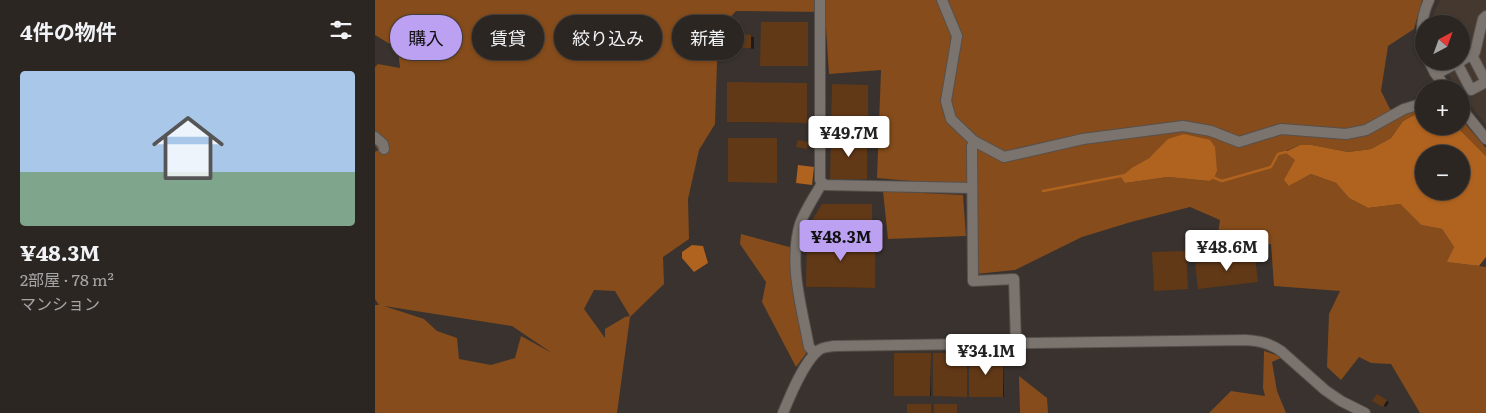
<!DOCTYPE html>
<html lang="ja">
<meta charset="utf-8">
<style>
body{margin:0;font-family:Literata,"Noto Sans JP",serif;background:#37322f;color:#f1f3f6;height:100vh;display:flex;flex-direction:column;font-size:19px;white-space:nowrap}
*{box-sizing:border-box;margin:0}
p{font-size:16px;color:#a6a5a5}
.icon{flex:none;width:28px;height:28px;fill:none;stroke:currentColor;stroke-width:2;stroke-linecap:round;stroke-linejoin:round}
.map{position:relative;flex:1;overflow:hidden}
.details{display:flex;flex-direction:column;background:#2b2622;width:375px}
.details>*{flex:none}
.banner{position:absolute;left:15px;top:15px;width:475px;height:45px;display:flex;gap:10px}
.needle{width:32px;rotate:41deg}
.fabs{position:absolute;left:1040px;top:15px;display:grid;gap:10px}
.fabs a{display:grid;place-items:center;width:55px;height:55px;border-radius:50%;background:#2b2622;box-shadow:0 1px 4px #0004,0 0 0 1px #474340;font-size:25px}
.price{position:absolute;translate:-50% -42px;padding:0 11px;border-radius:5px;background:#fff;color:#222;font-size:16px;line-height:32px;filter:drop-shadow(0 1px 2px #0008)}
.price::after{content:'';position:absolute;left:50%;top:30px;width:15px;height:11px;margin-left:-8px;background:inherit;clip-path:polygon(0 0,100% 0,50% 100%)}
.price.active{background:#bca0f2;color:#111}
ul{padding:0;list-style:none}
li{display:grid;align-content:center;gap:10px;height:265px;padding:0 20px}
li span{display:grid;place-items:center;height:155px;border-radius:5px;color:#555}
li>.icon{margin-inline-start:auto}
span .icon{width:90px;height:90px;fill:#fffc;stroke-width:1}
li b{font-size:21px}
h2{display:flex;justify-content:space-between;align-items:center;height:60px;padding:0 20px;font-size:21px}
.chip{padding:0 18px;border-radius:22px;background:#2b2622;box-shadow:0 1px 4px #0004,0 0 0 1px #474340;font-size:18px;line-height:45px}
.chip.active{background:#bca0f2;color:#111}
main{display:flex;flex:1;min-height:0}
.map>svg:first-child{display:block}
.built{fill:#44382f}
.green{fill:#864c1b;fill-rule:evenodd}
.water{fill:#b0631f;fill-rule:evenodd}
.shadow{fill:#0007}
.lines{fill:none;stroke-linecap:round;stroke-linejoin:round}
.stream{stroke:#b0631f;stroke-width:2.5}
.building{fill:#623917}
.minor-casing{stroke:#56504d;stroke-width:12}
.minor{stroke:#7b746e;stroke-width:10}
</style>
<main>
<section class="details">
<h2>4件の物件<svg class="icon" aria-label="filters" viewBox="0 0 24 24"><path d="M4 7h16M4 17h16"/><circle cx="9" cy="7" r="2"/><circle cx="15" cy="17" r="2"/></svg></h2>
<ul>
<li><span style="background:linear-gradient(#a9c7e8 65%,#7fa58c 0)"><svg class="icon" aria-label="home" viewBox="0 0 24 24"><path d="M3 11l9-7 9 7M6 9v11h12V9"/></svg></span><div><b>¥48.3M</b><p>2部屋 · 78 m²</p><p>マンション</p></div></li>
</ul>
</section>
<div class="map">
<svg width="1111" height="413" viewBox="0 0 1111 413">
<rect width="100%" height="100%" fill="#39322e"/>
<path class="built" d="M1065,0h46v125l-25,-32v-4h-3l-19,-28h22v-37h-29l1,-9z"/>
<g class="green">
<path d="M0,0h1047l-8,29 -26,17 -7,45 9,18 16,3 18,-5v3l-21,11 -12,17 -20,11 -23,3 -36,-7h-12l-14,6 10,9 -7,26 22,-12 25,9 13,15 19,10 32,-4 21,21 21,4 12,18 -6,15 38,5v146h-66l-29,-49 -20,-1 -12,-6 -18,23 -14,-13 2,-53 11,-23 -66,-5 -3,-42 -55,5 4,-29 -30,-13 -59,15 -49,15 -67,33 -39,4 -9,-88 -90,-8 4,-108 -52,4 -4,-62 -89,-1 -18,20 -3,93 -16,26 -11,49 1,40 -26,18 1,27 -34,33 -13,96h-242v-108h4l-4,-6v-147l3,-2 -3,-5v-78l3,-3 22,4 -2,-19 -23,-14zM794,139l40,42 -41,-4 -43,6 8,-16 16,-9zM219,290l21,1 15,25 -5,1 -20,12v9l-21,-29zM9,306l128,20 40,27 -31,-17 -6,22 -24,7 -32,-6 -2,-21 -20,-7 -13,-12z"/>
<path d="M1086,119l25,29v8l-30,-30h5z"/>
<path d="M508,191l80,4 3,41 -78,3z"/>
<path d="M366,234l52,14 -2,24 17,79 -12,16 -34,-65 4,-20 -26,-38z"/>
<path d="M889,351l19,6 -11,5 5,29 9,22h-77l22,-22 34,5 -2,-8z"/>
<path d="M644,376l28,22 1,15h-28z"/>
</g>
<g class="water">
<path d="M1049,110v16h32l30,30v101l-7,9 -32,-4 7,-15 -12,-18 -21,-4 -21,-21 -32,4 -19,-10 -13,-15 -25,-9 -22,12 -5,-6 11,-20 -10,-8 15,-7h12l36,7 23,-3 20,-11 12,-17zM1049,154h37v37h-37z"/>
<path d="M809,134l26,6 5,7 2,24 -3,7 -5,3 -41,-4 -43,6 -4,-6 12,-10 16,-9 19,-19z"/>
<path d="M423,165l16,2 -2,18 -16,-2z"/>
<path d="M317,245l11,1 5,17 -14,9 -12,-14v-6z"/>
</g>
<g class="shadow">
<path d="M433,24v42l-46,-1z"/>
<path d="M370,36l9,1v12l-9,-2z"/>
<path d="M432,84v39l-78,-1z"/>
<path d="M493,86v45h-35z"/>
<path d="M492,138v41l-35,-1z"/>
<path d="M402,140v42h-47z"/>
<path d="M500,237v51l-67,-1z"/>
<path d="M555,354l1,42h-35z"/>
<path d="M592,355v41h-32z"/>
<path d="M628,355l1,42 -33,-1z"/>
<path d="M1002,396l12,6 -3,5 -12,-6z"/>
</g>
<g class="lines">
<g class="stream">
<path d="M837,177l10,4 49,-14 7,-13 8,-2"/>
<path d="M668,191l83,-16"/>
</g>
</g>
<g class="building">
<path d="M386,22h47v44h-48z"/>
<path d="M368,34l8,1v13h-8z"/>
<path d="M352,82l80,1v40l-80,-1z"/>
<path d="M457,84l36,1v47l-37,-1z"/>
<path d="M456,136l36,1v42h-37z"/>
<path d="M353,138h49v45l-49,-1z"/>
<path d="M423,140l10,2 -1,7 -11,-2z"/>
<path d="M447,204h50v24l-64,-1z"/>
<path d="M432,235l68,1v52l-69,-1z"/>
<path d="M811,251l2,38 -34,2 -2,-39z"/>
<path d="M880,256l3,26 -60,7 -3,-26z"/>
<path d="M519,353h37l-1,43h-36z"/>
<path d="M558,353h34v44l-34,-1z"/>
<rect x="594" y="354" width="34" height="43"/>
<path d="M1002,394l10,6 -4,7 -11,-6z"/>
<rect x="532" y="404" width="24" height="9"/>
<rect x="559" y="404" width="23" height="9"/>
</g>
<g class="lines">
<g class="minor-casing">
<g id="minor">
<path d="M567,0l15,36 -11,65 5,18 23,22"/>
<path d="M1049,47c-4,-17 -2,-32 5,-47"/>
<path d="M1054,61l6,12 12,16"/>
<path d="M1086,61l14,-9 8,-33 3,-3"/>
<path d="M1082,63l14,27 15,-8 -14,-27"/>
<path d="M1061,74l25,-13"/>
<path d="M1086,108l25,31"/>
<path d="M0,137l8,7 1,5"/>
<path d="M447,183l4,2 145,3"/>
<path d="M641,344l-2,-65 -41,2 -1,-135 2,-5 30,16 79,-18 100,-13 28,5 28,11 42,-13 65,5 20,-4 38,-21 20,-6"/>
<path d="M440,353l-6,-6c-7,-39 -21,-83 -9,-123 5,-14 15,-28 22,-41l-2,-3v-180"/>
<path d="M408,413c7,-17 21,-52 36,-63 4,-3 10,-3 15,-4l412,-6c14,1 23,3 35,11l44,39 16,11 24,12"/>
</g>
</g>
<use href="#minor" class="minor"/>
</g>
</svg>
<div class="fabs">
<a><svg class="needle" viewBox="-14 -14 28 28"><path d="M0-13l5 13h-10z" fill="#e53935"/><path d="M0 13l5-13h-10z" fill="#a6a5a5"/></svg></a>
<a>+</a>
<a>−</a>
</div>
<b class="price" style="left:474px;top:158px">¥49.7M</b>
<b class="price active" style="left:466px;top:262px">¥48.3M</b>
<b class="price" style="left:852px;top:272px">¥48.6M</b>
<b class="price" style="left:611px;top:376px">¥34.1M</b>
<div class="banner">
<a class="chip active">購入</a>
<a class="chip">賃貸</a>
<a class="chip">絞り込み</a>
<a class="chip">新着</a>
</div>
</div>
</main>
